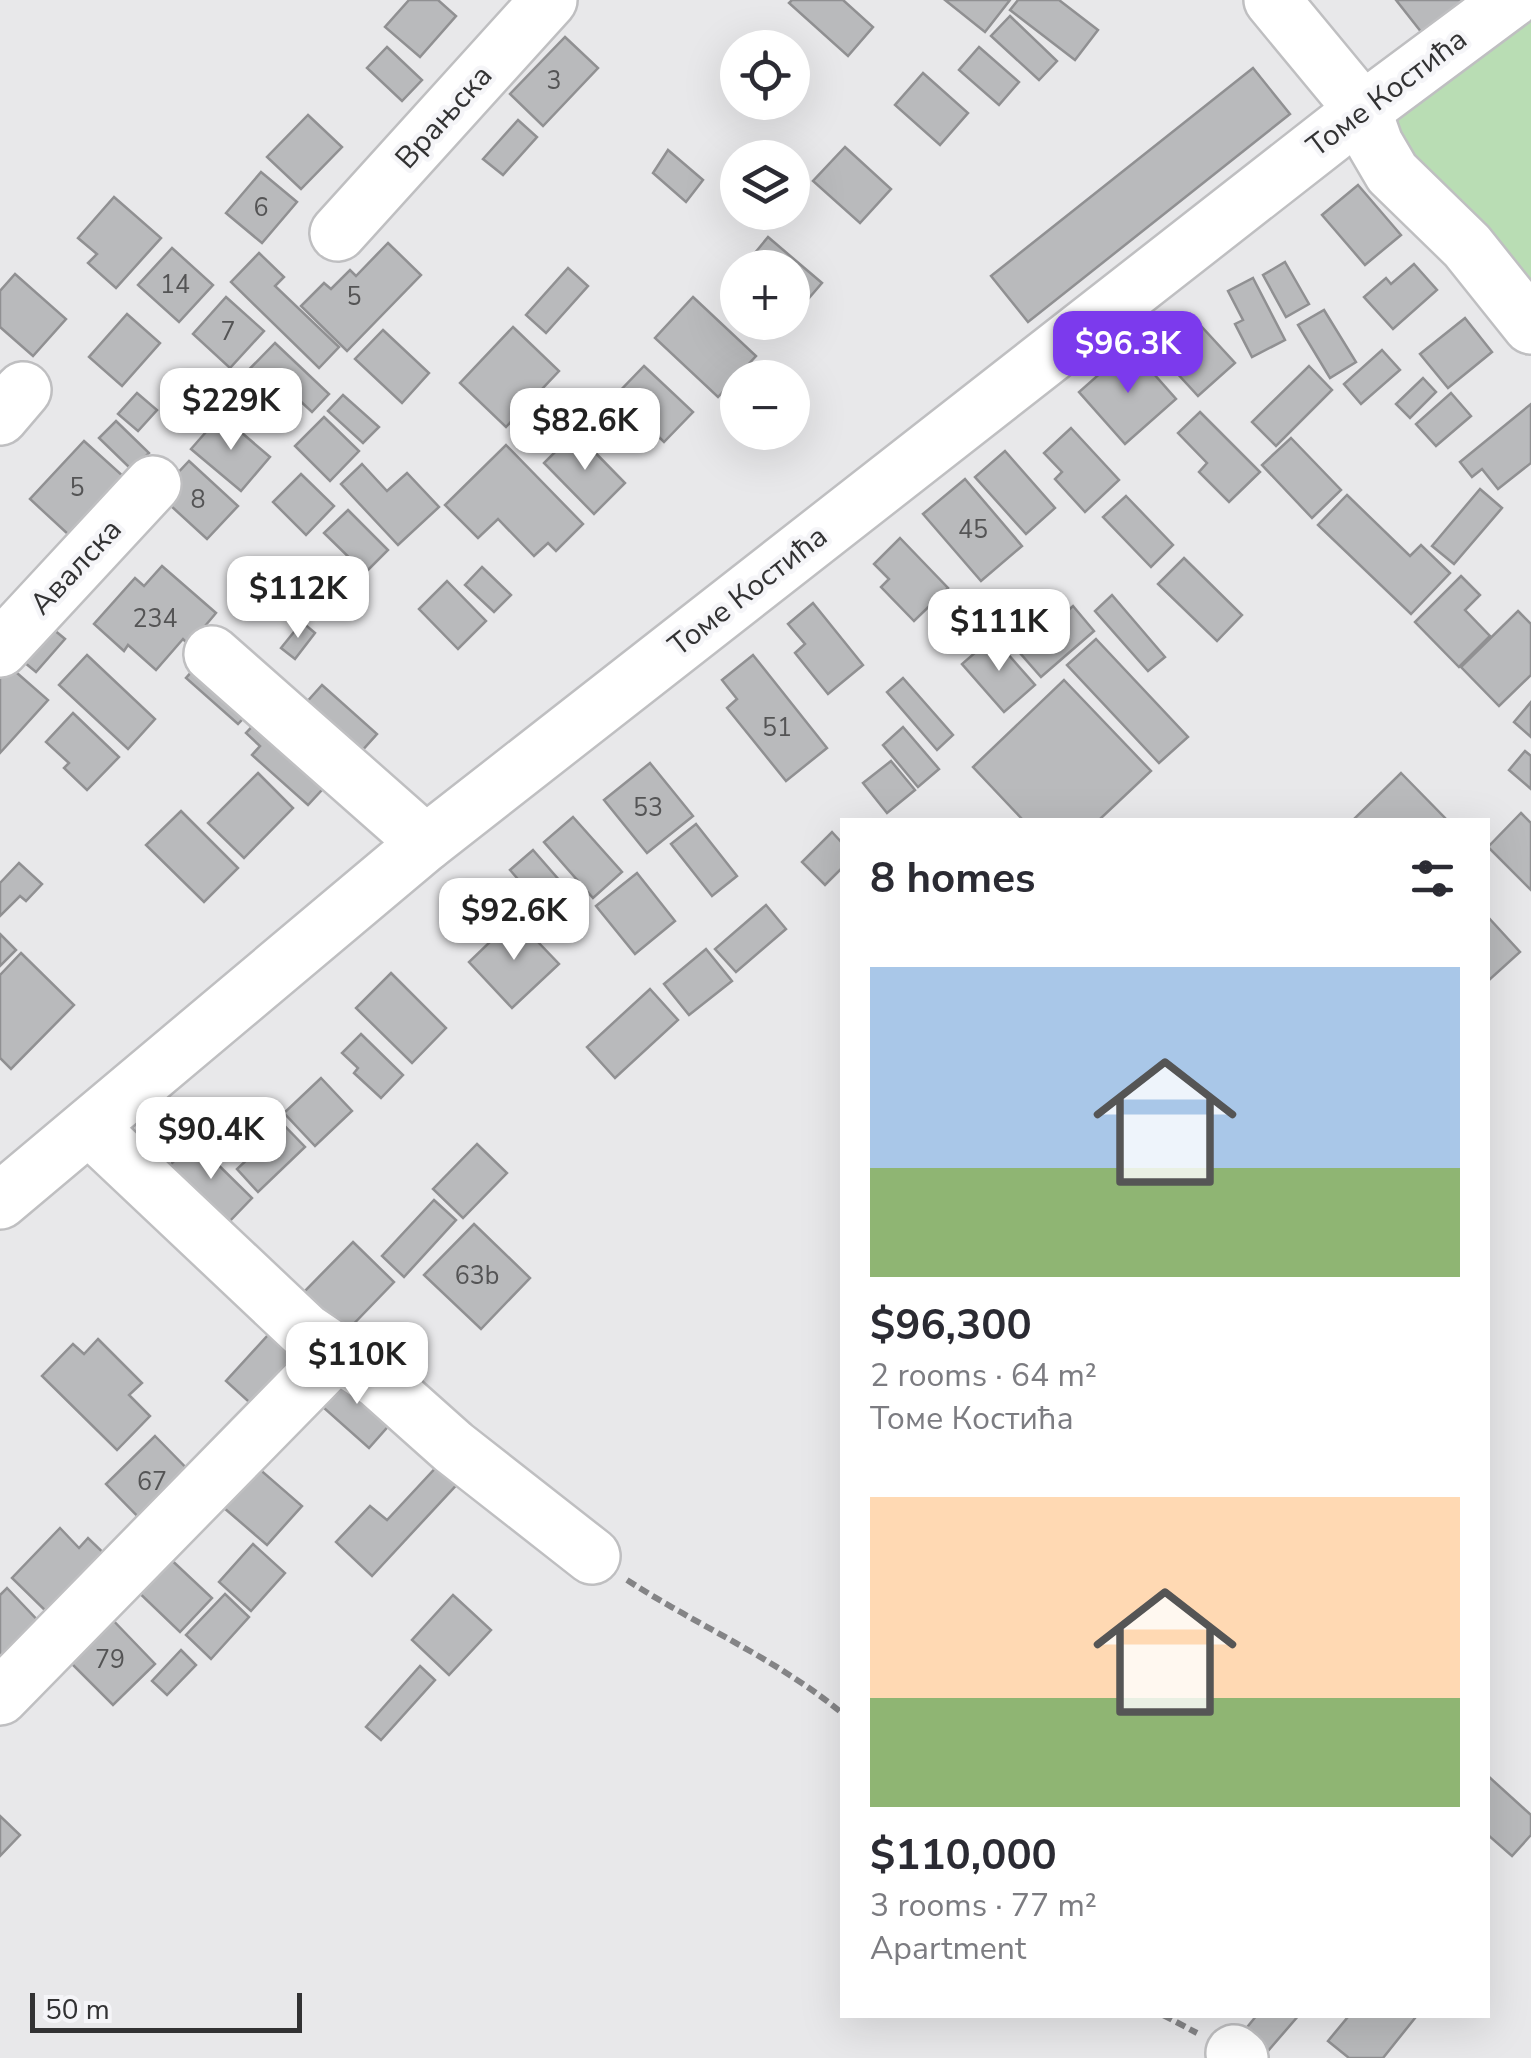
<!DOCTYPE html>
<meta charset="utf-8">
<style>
body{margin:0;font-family:"Nunito Sans",sans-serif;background:#f2f2f3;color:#2b2b33;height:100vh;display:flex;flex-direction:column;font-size:38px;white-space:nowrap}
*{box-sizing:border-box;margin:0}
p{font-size:32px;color:#7c7c81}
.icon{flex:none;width:55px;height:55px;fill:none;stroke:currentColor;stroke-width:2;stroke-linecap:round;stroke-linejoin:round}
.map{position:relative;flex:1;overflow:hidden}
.panel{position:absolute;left:840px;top:818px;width:650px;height:1200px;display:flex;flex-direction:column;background:#fff;border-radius:0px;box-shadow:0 10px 40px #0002}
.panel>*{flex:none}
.fabs{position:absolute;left:720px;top:30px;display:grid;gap:20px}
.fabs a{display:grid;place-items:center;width:90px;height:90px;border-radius:50%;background:#fff;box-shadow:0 10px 40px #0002;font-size:50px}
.scale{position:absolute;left:30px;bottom:25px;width:272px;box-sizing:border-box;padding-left:10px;border:5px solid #323233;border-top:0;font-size:28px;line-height:35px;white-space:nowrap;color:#323233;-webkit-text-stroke:8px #f5f5f8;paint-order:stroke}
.price{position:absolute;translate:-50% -85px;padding:0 22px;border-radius:20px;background:#fff;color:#222;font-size:32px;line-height:65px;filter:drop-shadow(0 2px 5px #0008)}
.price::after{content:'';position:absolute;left:50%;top:60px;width:30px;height:22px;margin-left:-15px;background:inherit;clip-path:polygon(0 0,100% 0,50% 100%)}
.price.on{background:#7c3aed;color:#fff}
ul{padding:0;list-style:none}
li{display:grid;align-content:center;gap:20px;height:530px;padding:0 30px}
li span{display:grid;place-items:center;height:310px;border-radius:0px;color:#555}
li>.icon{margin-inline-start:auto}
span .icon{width:180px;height:180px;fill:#fffc;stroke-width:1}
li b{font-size:42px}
h2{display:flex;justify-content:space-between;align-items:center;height:120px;padding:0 30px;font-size:42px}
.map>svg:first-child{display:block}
.green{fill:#b9ddb4}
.building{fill:#b9babc;stroke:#909092;stroke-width:2.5}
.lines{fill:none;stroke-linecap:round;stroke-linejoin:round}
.minor-casing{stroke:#bfbfc1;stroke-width:60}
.path{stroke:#848486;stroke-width:6;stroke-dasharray:10 5;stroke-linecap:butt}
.minor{stroke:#fff;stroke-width:55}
.labels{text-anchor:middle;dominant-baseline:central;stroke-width:9;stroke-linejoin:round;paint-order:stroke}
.number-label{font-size:25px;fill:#545455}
.street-label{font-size:30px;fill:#323233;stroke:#f5f5f8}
</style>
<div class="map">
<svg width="1531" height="2058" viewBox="0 0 1531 2058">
<rect width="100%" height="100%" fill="#e8e8ea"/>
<path class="green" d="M1531,0v308l-168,-198z"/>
<g class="building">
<path d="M409,0h29l18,16 -36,41 -35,-30z"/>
<path d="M792,0h51l30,27 -25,29 -59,-53z"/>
<path d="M945,0h65l-25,32z"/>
<path d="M1018,0h41l39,30 -23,30 -65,-50z"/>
<path d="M1396,0h69l-43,33z"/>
<path d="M1010,16l47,45 -18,19 -48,-44z"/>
<path d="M565,37l33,31 -55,58 -33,-32z"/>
<path d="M387,47l35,33 -20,21 -35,-33z"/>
<path d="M979,47l40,35 -20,23 -40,-35z"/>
<path d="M1253,68l37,46 -262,208 -37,-46z"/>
<path d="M923,73l45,40 -28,32 -45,-40z"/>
<path d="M308,115l34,32 -41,42 -34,-32z"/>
<path d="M518,120l19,17 -34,38 -20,-16z"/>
<path d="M845,147l46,42 -31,34 -47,-42z"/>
<path d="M668,150l35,30 -17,22 -33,-29z"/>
<path d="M261,172l36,30 -35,41 -36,-30z"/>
<path d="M1358,185l43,50 -36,30 -43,-50z"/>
<path d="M114,197l47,41 -45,50 -28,-25 9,-9 -19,-16z"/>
<path d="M768,237l54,46 -19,22 -11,-9v-28h-33l-9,-9z"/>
<path d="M388,243l33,32 -74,76 -46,-45 23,-23 7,6 19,-19 6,6z"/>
<path d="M172,248l41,37 -34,37 -41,-37z"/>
<path d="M259,253l25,24 -9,9 64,61 -20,21 -88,-86z"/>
<path d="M1285,262l24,42 -23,13 -23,-42z"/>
<path d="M1414,264l23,26 -44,39 -29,-32 22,-19 5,6z"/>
<path d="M568,268l20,18 -42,47 -20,-18z"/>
<path d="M15,274l51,45 -33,37 -33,-29v-36z"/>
<path d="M1253,278l32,62 -33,17 -17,-33 8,-4 -15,-29z"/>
<path d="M226,297l38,34 -34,37 -37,-34z"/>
<path d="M693,297l63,59 -38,41 -63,-59z"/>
<path d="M1324,310l32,52 -26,16 -32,-53z"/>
<path d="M127,314l33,29 -38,43 -33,-29z"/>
<path d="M1190,314l45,49 -37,33 -45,-49z"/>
<path d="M1465,318l27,34 -44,36 -28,-34z"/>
<path d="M513,327l46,44 -53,56 -46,-44z"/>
<path d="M383,330l46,43 -27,30 -47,-44z"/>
<path d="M275,343l54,51 -17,18 -30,-28 -29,30 -25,-23z"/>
<path d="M1130,347l46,52 -51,45 -46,-52z"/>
<path d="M1382,350l18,20 -39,34 -17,-20z"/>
<path d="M644,366l49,46 -29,30 -48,-47z"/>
<path d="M1309,366l23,24 -56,56 -24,-24z"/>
<path d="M1423,378l13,14 -26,26 -14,-14z"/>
<path d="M137,393l20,17 -19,21 -20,-17z"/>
<path d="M1451,393l20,23 -35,30 -20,-22z"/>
<path d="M343,395l36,32 -16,16 -35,-32z"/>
<path d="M1531,404v59l-33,26 -16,-20 -10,8 -12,-15z"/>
<path d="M1200,412l60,60 -31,30 -30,-30 8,-9 -29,-30z"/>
<path d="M221,415l49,42 -29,34 -50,-42z"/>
<path d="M324,417l35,34 -29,30 -35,-35z"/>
<path d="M116,421l33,32 -17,17 -33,-32z"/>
<path d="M1071,428l48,52 -34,32 -30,-33 7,-7 -18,-19z"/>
<path d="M575,432l50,51 -31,31 -50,-51z"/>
<path d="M1291,438l50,52 -29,28 -50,-53z"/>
<path d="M84,441l40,36 -54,59 -40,-37z"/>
<path d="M506,445l77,79 -27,27 -8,-8 -14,13 -36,-37 -20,19 -33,-33z"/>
<path d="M1005,451l50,57 -29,26 -51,-57z"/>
<path d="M189,461l49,45 -31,33 -49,-45z"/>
<path d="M362,464l25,27 20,-18 32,34 -41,38 -57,-61z"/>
<path d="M301,474l33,32 -28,29 -33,-33z"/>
<path d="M965,479l57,67 -41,35 -58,-67z"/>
<path d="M1480,489l22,19 -48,56 -22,-18z"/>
<path d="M1347,495l63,61 11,-11 29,28 -39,41 -93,-89z"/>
<path d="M1126,496l47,49 -22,22 -48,-50z"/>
<path d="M348,510l40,40 -23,23 -41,-40z"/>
<path d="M900,538l48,50 -34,33 -33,-34 8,-8 -15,-15z"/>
<path d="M1184,558l58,57 -25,26 -59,-57z"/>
<path d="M162,566l54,47 -27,32 -6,-6 -27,31 -28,-25 -4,6 -30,-27 41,-46 9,8z"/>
<path d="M482,567l29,28 -17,17 -29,-27z"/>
<path d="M1461,576l19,19 -15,15 25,26 -31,31 -44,-45z"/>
<path d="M447,581l39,40 -28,28 -39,-40z"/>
<path d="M1112,595l53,62 -17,14 -53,-60z"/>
<path d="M813,603l50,62 -35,29 -33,-41 10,-9 -17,-20z"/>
<path d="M1073,606l21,25 -53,46 -21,-24z"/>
<path d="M1518,611l13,13v51l-32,31 -38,-39z"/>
<path d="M41,619l24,20 -29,33 -24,-20z"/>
<path d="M302,622l13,11 -20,26 -14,-11z"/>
<path d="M993,637l42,48 -31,27 -42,-48z"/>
<path d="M1096,639l92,98 -29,26 -92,-98z"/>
<path d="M87,655l68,64 -27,30 -69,-64z"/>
<path d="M753,655l74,93 -41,33 -59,-73 10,-9 -15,-19z"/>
<path d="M202,660l53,46 -17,18 -52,-46z"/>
<path d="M9,666l39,34 -48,53v-77z"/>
<path d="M903,678l50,57 -16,15 -50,-58z"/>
<path d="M1064,680l87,91 -52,49h-76l-50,-53z"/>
<path d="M322,685l55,49 -27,30 -54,-50z"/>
<path d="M1531,702v35l-17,-15z"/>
<path d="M73,713l46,44 -32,33 -23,-22 5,-5 -23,-21z"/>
<path d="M262,716l70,63 -24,26 -56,-50 8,-9 -14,-13z"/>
<path d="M903,727l36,42 -21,18 -35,-42z"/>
<path d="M1525,751l6,5v33l-22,-19z"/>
<path d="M891,761l24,29 -28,23 -24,-30z"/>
<path d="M650,763l43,53 -46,37 -43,-53z"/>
<path d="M258,773l35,35 -49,50 -36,-35z"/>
<path d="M1401,773l46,47h-94z"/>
<path d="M181,811l57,57 -34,34 -58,-57z"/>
<path d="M1521,813l10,10v67l-43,-43z"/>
<path d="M573,817l49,55 -29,26 -49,-56z"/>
<path d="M696,824l41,52 -25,20 -41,-52z"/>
<path d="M832,832l10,11v25l-17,17 -23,-23z"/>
<path d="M533,850l47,54 -32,28 -28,-32 9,-8 -19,-22z"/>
<path d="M19,863l23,21 -16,17 -6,-5 -20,20v-33z"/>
<path d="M637,873l38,48 -40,33 -39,-48z"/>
<path d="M766,905l20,24 -50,43 -21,-23z"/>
<path d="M1488,917l32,35 -32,29z"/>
<path d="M515,918l44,46 -47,44 -43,-46z"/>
<path d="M0,934l16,16 -16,16z"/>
<path d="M706,949l26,32 -43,34 -25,-31z"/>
<path d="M21,953l53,52 -63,64 -11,-11v-83z"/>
<path d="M391,973l55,55 -34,35 -56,-55z"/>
<path d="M650,989l28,31 -63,58 -28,-31z"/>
<path d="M361,1034l42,41 -22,23 -27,-25 4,-5 -16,-15z"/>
<path d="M321,1078l31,33 -37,35 -31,-33z"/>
<path d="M278,1119l27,28 -47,45 -21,-23 14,-13 -6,-6z"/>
<path d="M194,1141l58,57 -25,26 -58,-58z"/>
<path d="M477,1144l30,29 -44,45 -30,-29z"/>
<path d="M434,1200l22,20 -52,57 -22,-21z"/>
<path d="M474,1224l56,54 -49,51 -57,-54z"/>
<path d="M353,1242l41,40 -54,56 -41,-41z"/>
<path d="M268,1335l34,30 -43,46 -33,-30z"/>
<path d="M98,1339l44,44 -13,12 21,21 -33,34 -75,-74 31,-32 11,10z"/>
<path d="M345,1367l54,47 -30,34 -54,-48z"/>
<path d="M155,1436l43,44 -49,48 -43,-44z"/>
<path d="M250,1461l52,45 -35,39 -51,-44z"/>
<path d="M442,1461l20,18 -90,97 -36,-34 34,-36 17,14z"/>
<path d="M60,1528l19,20 9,-10 25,24 -57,59 -44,-43z"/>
<path d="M253,1544l32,29 -34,38 -32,-29z"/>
<path d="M164,1553l48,45 -32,34 -48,-46z"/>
<path d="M7,1588l35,37 -42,36v-66z"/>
<path d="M225,1594l24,23 -38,42 -25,-24z"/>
<path d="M453,1595l38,35 -42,45 -37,-35z"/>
<path d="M107,1614l48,50 -42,41 -49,-49z"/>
<path d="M181,1650l15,15 -29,30 -15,-14z"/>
<path d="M420,1666l15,14 -54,60 -15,-13z"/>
<path d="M1488,1776l43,39v20l-19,21 -24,-21z"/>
<path d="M0,1816l20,19 -20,21z"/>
<path d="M1257,2015h42l-31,36 -24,-20z"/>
<path d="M1342,2015h69l4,3 -32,40h-34l-21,-17 19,-23z"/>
</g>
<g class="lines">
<g class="minor-casing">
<g id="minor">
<path d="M1272,0l91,110 12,34 17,29 75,73 64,80"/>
<path d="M338,233l211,-233"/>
<path d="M0,417l23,-27"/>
<path d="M0,649l153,-165"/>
<path d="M212,654l214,189"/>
<path d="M89,1127l216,204 74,50 74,66 139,109"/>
<path d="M0,1201l426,-358 937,-733 148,-110"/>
<path d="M0,1697l337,-344"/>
<path d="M1234,2053l6,5"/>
</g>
</g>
<g class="path">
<path d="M627,1580c71,46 150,79 215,133"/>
<path d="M1163,2015l34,18"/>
</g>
<use href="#minor" class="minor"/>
</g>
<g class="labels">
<g class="number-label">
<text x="554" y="81">3</text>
<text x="261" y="208">6</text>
<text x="175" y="285">14</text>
<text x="354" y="297">5</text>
<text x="228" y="332">7</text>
<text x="77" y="488">5</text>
<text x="198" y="500">8</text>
<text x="973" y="530">45</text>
<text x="155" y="619">234</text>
<text x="777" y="728">51</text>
<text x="648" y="808">53</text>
<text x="477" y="1276">63b</text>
<text x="152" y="1482">67</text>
<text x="110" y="1660">79</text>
</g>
<g class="street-label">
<text transform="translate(1387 93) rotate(-37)">Томе Костића</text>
<text transform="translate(444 117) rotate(-48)">Врањска</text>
<text transform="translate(76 567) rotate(-47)">Авалска</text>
<text transform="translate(748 591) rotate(-38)">Томе Костића</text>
</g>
</g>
</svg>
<div class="fabs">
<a><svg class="icon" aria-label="locate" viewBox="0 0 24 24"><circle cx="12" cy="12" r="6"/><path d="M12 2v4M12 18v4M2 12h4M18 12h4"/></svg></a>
<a><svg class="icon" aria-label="layers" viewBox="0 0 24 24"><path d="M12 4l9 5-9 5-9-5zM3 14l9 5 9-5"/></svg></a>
<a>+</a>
<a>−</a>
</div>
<div class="scale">50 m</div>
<b class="price on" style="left:1128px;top:396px">$96.3K</b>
<b class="price" style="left:231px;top:453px">$229K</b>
<b class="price" style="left:585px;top:473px">$82.6K</b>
<b class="price" style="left:298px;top:641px">$112K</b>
<b class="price" style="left:999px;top:674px">$111K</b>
<b class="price" style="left:514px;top:963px">$92.6K</b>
<b class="price" style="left:211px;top:1182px">$90.4K</b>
<b class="price" style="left:357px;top:1407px">$110K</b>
<section class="panel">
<h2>8 homes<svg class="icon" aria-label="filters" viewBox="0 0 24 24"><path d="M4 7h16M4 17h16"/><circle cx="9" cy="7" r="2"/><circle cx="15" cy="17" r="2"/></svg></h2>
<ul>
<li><span style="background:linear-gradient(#a9c7e8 65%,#8fb573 0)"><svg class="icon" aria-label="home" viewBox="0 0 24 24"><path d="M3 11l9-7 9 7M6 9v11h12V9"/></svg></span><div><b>$96,300</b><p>2 rooms · 64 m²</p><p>Томе Костића</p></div></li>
<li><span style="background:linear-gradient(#ffd9b3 65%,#8fb573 0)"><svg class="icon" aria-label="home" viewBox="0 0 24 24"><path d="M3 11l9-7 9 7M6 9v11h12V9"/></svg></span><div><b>$110,000</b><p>3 rooms · 77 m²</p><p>Apartment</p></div></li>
</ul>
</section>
</div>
